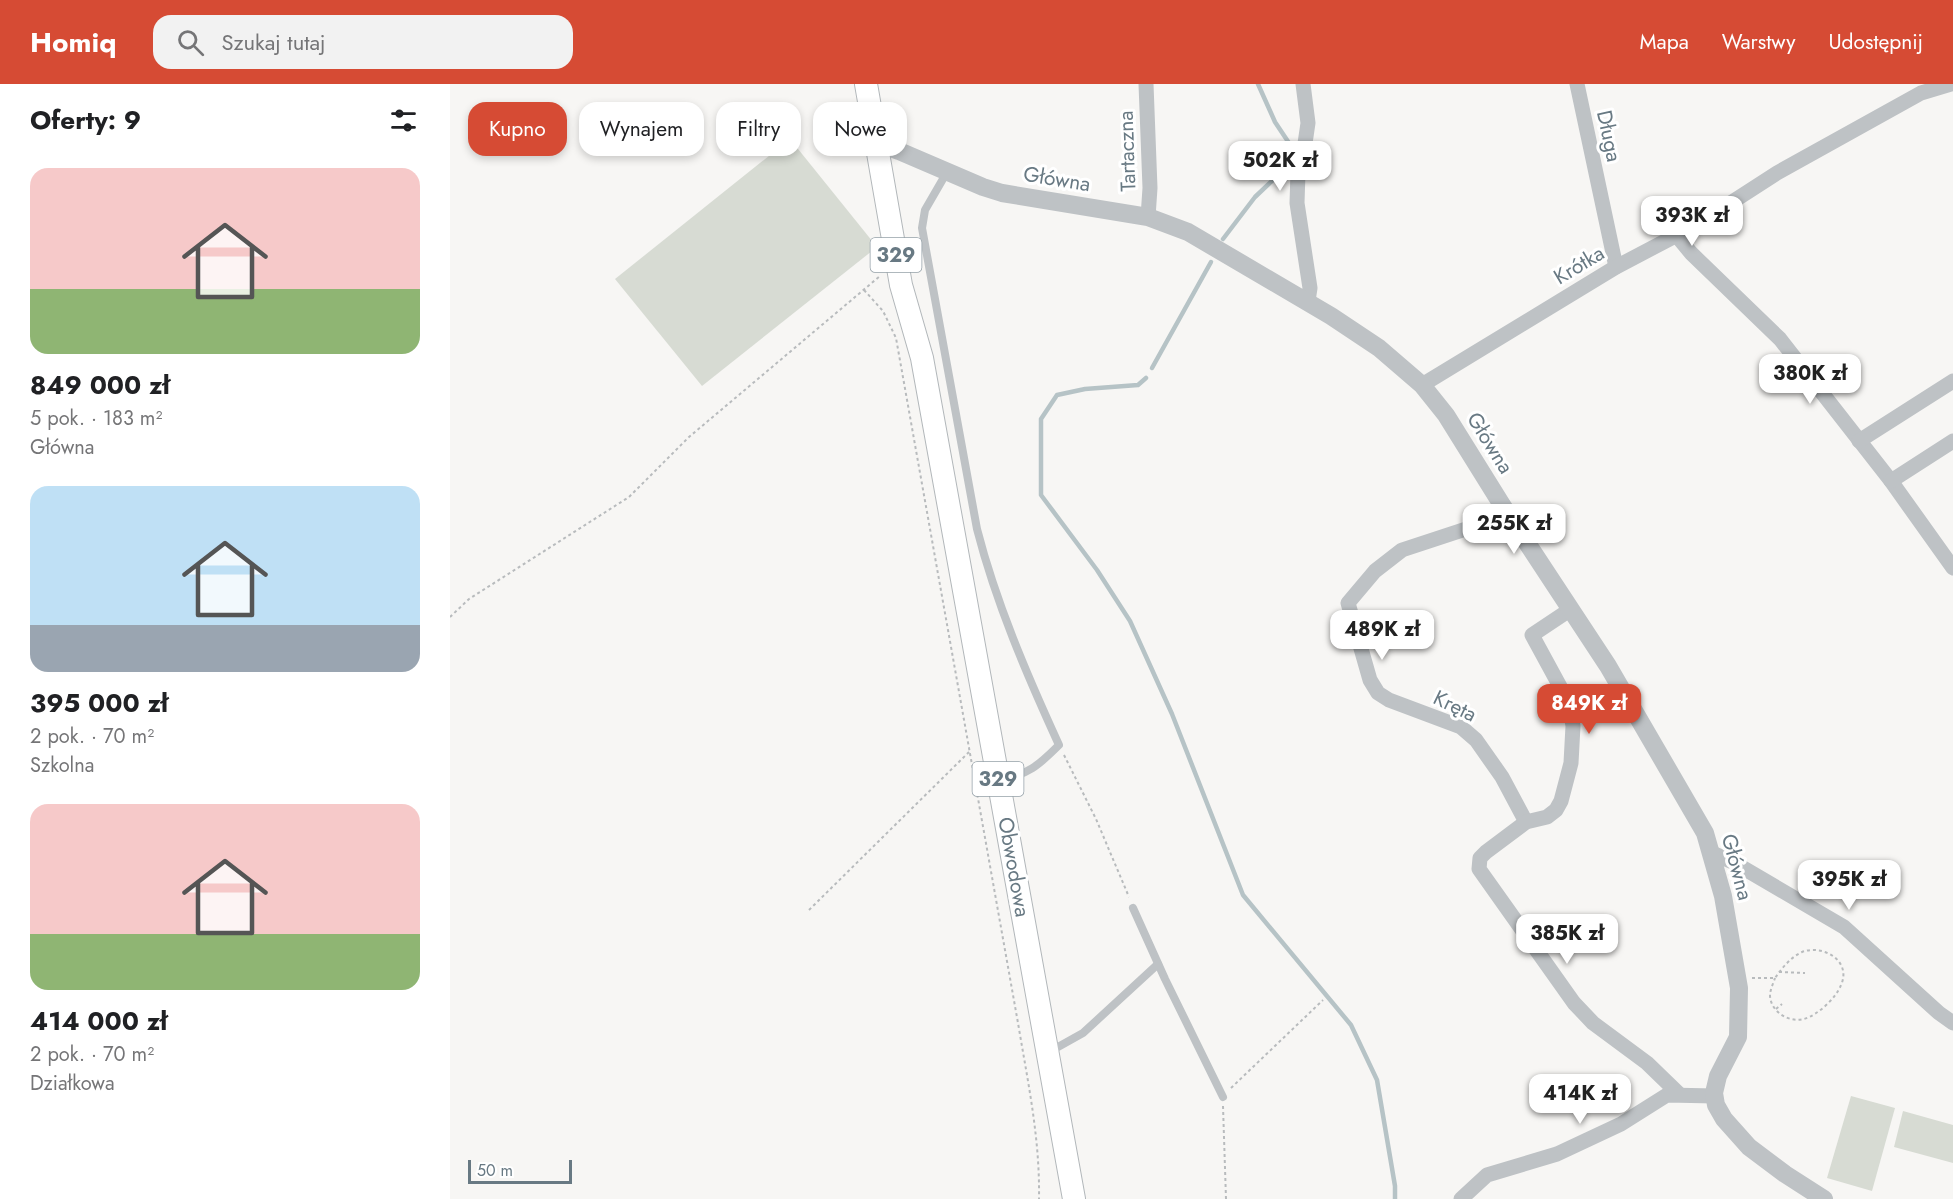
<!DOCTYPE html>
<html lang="pl">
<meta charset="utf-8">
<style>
body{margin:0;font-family:Jost,sans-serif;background:#f2f2f2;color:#202124;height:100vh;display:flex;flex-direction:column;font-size:22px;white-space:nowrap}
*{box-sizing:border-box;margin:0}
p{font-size:20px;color:#757577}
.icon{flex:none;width:33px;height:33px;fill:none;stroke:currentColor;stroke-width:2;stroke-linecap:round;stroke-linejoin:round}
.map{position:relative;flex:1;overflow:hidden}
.details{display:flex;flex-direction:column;background:#fff;width:450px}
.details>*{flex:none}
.guide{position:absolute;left:18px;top:18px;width:570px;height:54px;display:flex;gap:12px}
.scale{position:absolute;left:18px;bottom:15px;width:104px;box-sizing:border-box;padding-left:6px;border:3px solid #687983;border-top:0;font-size:16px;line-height:21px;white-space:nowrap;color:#687983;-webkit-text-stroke:4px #fff;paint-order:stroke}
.price{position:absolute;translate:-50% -51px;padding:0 14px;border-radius:12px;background:#fff;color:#222;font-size:20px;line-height:39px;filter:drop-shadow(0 2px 3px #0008)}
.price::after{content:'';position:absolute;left:50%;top:36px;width:18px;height:14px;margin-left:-9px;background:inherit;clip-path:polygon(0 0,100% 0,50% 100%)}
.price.active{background:#d64b34;color:#fff}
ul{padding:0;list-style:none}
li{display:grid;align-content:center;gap:12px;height:318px;padding:0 30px}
li span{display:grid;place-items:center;height:186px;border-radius:18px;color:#555}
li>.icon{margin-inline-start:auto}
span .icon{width:108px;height:108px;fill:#fffc;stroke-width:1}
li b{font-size:26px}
h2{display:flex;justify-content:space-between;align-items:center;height:72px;padding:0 30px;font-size:26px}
.tag{padding:0 21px;border-radius:18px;background:#fff;box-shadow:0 3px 9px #0003;font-size:21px;line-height:54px}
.tag.active{background:#d64b34;color:#fff}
header{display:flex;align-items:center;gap:36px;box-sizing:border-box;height:84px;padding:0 30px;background:#d64b34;color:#fff}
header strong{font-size:28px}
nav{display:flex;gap:33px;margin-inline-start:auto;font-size:21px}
.search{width:420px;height:54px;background:#f2f2f2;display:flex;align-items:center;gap:15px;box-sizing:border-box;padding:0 21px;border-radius:18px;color:#757577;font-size:22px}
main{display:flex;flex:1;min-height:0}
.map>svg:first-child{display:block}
.green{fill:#d7dbd3}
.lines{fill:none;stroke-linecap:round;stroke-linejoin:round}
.stream{stroke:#b6c3c6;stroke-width:4.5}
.primary-casing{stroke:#b2b7ba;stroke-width:24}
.path{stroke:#b8bbbd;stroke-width:2;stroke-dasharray:3 3;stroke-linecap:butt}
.service{stroke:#bec2c5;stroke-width:8}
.minor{stroke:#bec2c5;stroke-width:15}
.tertiary{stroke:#bec2c5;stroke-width:18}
.primary{stroke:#fff;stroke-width:22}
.labels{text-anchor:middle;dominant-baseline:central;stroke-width:6;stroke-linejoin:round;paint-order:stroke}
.shield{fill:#fff;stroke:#95a1a8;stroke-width:1.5}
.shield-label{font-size:20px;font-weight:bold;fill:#687983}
.street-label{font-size:21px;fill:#687983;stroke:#fff}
</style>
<header>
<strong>Homiq</strong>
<div class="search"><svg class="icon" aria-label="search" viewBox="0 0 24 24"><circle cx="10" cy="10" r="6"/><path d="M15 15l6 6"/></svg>Szukaj tutaj</div>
<nav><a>Mapa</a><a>Warstwy</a><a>Udostępnij</a></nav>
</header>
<main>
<section class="details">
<h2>Oferty: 9<svg class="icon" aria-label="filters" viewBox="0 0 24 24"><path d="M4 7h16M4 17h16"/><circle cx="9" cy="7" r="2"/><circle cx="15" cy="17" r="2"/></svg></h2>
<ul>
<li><span style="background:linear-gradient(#f6c9c9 65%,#8fb573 0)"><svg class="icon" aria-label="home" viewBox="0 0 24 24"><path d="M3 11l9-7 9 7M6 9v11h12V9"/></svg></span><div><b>849 000 zł</b><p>5 pok. · 183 m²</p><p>Główna</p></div></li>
<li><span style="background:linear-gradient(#bfe0f5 75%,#9aa5b1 0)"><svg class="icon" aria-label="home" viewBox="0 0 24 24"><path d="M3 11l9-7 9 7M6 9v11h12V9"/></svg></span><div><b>395 000 zł</b><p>2 pok. · 70 m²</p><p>Szkolna</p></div></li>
<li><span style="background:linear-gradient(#f6c9c9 70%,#8fb573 0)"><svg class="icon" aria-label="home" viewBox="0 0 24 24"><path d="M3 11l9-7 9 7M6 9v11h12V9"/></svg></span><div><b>414 000 zł</b><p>2 pok. · 70 m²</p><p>Działkowa</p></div></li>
</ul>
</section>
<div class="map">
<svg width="1503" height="1115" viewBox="0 0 1503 1115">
<rect width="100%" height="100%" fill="#f7f6f4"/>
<g class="green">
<path d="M340,55l87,108 -175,139 -87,-107z"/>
<path d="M1401,1012l44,12 -23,83 -45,-13z"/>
<path d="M1453,1027l50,14v38l-59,-16z"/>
</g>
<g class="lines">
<g class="stream">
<path d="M808,0l17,38 16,24 -4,18"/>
<path d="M773,155l32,-42 20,-19"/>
<path d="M702,284l59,-106"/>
<path d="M696,294l-8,7 -53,4 -28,6 -16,24v76l56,75 33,51 42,93 71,181 108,130 26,55 18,106v13"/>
</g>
<g class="primary-casing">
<path id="primary" d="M416,0l35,201 21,73 152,841"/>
</g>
<g class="path">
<path d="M414,206l19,21 13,27 122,685c10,60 22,115 21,176"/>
<path d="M0,533l19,-18 160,-102 60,-60 191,-161"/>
<path d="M614,671l32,64 33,78"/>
<path d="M359,826l160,-158"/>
<path d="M1329,888l26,1"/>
<path d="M1302,894h23c7,-10 16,-21 27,-26 21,-8 50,9 39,33 -5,13 -23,30 -37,34 -15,4 -33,-7 -34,-23 0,-6 3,-12 5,-18"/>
<path d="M1326,925l6,-5"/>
<path d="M781,1004l92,-88"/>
<path d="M773,1022l3,93"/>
</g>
<g class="service">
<path d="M497,88l-22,38 -3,18 55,301c19,74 50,146 82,216 -20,20 -31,30 -60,35"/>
<path d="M683,824l32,71 58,118"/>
<path d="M599,968l34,-19 75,-69"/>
</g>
<g class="minor">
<path d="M696,0l4,104 -2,29"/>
<path d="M853,0l5,39 -5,34 -5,15 -1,31 13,85 -2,13"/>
<path d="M1127,0l39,183"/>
<path d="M1227,152l14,17 89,86 111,142 62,87"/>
<path d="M972,301l194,-118 82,-43 79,-51 144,-80 30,-9"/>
<path d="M1409,357l94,-60"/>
<path d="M1441,397l62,-40"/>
<path d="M1052,421l-24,20 -76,25 -27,21 -27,32 22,77 8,13 11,7 72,27 15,13 26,37 24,45"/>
<path d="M1121,525l-39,26 37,68 4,23 -2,37 -10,38 -5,9 -9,7 -21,5 -40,30 -6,6 -1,11 95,134 19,20 54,40 32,31"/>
<path d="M1262,769l21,9 111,65 95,86 14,10"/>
<path d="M1011,1115l26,-24 70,-21 64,-30 46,-29 48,1"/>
</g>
<path class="tertiary" d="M427,66l14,-2 8,3 84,36 19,6 146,24 40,15 143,84 48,32 43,37 24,30 56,90 106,161 97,167 18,63 16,92 -1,49 -20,39 -4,17 2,12 8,14 25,28 36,27 39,25"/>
<use href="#primary" class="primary"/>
</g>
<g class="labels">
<g class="shield">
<rect x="420.5" y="154" width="51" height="34" rx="4.5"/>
<rect x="522.5" y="678" width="51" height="34" rx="4.5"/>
</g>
<g class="shield-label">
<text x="446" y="171">329</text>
<text x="548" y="695">329</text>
</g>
<g class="street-label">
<text transform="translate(1159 52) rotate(78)">Długa</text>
<text transform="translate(677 67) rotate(-92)">Tartaczna</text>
<text transform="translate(607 95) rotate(9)">Główna</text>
<text transform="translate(1129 181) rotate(-31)">Krótka</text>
<text transform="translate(1040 359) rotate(58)">Główna</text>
<text transform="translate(1005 622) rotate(26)">Kręta</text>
<text transform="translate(564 783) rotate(80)">Obwodowa</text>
<text transform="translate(1287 783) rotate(75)">Główna</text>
</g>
</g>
</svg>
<div class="scale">50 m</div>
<b class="price" style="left:830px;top:108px">502K zł</b>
<b class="price" style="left:1242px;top:163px">393K zł</b>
<b class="price" style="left:1360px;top:321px">380K zł</b>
<b class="price" style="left:1064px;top:471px">255K zł</b>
<b class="price" style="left:932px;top:577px">489K zł</b>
<b class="price active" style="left:1139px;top:651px">849K zł</b>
<b class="price" style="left:1399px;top:827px">395K zł</b>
<b class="price" style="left:1117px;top:881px">385K zł</b>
<b class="price" style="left:1130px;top:1041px">414K zł</b>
<div class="guide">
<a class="tag active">Kupno</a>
<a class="tag">Wynajem</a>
<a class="tag">Filtry</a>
<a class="tag">Nowe</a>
</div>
</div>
</main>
